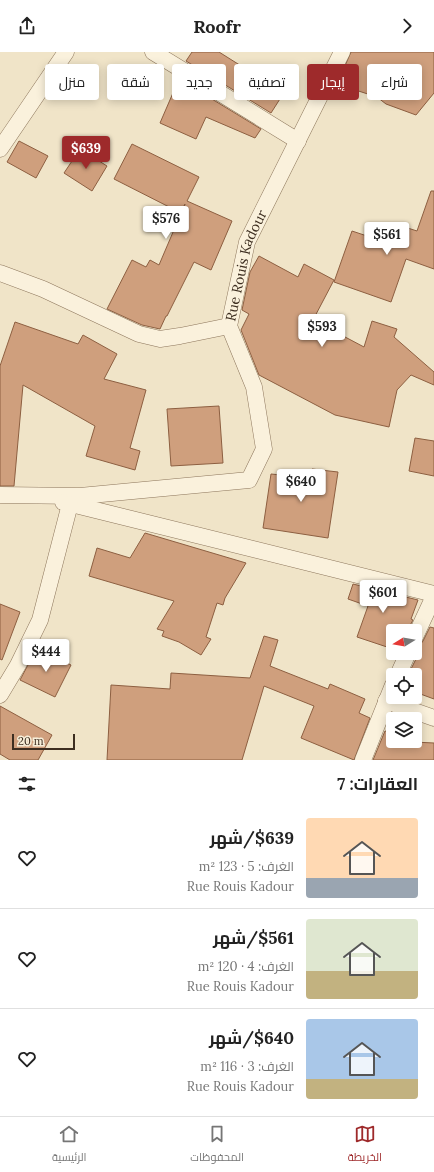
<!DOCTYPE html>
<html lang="ar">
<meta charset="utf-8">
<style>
body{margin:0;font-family:Lora,Cairo,serif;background:#f2f2f2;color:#222;direction:rtl;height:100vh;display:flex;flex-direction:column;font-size:15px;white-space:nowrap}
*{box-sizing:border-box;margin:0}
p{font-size:13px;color:#767676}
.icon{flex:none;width:22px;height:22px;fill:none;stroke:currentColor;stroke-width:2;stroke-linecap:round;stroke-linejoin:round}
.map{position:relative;height:708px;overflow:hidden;direction:ltr}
.details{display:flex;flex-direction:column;background:#fff;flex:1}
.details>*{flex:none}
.guide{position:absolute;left:12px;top:12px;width:410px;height:36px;direction:rtl;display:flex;gap:8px}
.needle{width:26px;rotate:259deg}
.buttons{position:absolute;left:386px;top:572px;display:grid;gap:8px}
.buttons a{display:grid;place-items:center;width:36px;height:36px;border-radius:4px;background:#fff;box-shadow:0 2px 10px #0003;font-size:20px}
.scale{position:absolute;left:12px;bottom:10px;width:63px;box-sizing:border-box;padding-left:4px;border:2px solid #3d2e20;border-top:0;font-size:11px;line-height:14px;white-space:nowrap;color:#3d2e20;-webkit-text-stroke:3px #f7eed8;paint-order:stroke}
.price{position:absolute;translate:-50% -34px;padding:0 9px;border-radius:4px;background:#fff;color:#222;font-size:13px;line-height:26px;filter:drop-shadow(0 1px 2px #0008)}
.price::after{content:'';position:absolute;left:50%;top:24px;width:12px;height:9px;margin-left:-6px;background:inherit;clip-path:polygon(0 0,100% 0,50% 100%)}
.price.active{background:#9e2a2b;color:#fff}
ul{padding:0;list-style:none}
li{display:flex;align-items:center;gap:12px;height:100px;padding:0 16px}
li+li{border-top:1px solid #e0e0e0}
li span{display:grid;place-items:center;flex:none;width:112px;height:80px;border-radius:4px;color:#555}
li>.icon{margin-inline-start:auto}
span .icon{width:48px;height:48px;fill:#fffc;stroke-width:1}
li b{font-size:17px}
h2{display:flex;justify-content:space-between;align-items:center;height:48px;padding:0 16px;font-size:17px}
.chip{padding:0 14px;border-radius:4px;background:#fff;box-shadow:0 2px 10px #0003;font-size:14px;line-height:36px}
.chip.active{background:#9e2a2b;color:#fff}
header{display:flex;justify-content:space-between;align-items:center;height:52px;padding:0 16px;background:#fff;font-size:18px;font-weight:700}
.menu{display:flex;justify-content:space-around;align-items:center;height:56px;border-top:1px solid #e0e0e0;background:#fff;font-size:11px;color:#767676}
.menu a{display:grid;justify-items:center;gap:2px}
.menu .active{color:#9e2a2b}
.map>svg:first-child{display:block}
.building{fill:#cf9f7d;stroke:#8d5f41}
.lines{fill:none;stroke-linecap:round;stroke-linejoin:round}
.street-casing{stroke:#8d765c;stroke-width:17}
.street{stroke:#faf1dc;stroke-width:16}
.labels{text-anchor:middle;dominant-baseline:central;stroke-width:4;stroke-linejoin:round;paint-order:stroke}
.street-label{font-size:14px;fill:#3d2e20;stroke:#f7eed8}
</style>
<header><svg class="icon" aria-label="forward" viewBox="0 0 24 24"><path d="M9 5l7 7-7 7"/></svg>Roofr<svg class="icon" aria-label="share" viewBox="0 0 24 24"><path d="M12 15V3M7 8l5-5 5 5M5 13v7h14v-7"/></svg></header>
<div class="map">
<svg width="434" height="708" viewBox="0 0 434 708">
<rect width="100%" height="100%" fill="#f0e4c8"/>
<g class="building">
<path d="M192,0h27l27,17 1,-2 38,24 -14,22 -85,-52z"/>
<path d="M351,0h83v41l-18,22 -30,-11 -9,-7 -40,-13z"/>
<path d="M179,27l82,50 -6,9 -49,-21 -10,22 -36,-16z"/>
<path d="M19,89l29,15 -12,22 -29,-16z"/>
<path d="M132,92l67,33 -12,24 45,20 -21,49 -17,-8 -27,54h-1l-6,13 -18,-4 -35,-16 25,-49 14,7 4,-7 9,5 26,-61 -4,9 -67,-34z"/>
<path d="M80,97l27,17 -15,25 -28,-18z"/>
<path d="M431,139h3v78l-28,-10 -15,43 -57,-20 18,-51 33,11 7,-19 25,8z"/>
<path d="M259,204l39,21 6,-13 30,16 -21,40 51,27 8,-26 25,8 -3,8 40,35v13l-23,-10 -14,15 -8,37 -54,-12 -76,-40 -18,-45 8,-16 -7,-4 8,-38z"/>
<path d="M15,270l63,22 5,-9 34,19 -13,25 42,11 -16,58 10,3 -5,19 -49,-14 9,-30 -72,-41 -9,101h-14v-120z"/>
<path d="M219,354l4,57 -52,3 -4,-57z"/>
<path d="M415,386l19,3v35l-25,-5z"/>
<path d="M312,417l26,3 -10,66 -65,-10 8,-54 39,4z"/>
<path d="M145,481l101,30 -21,35 -2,7 -6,-2 -11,34 5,2 -10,16 -22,-13 -17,-6 2,-5 -7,-2 17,-28 -85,-25 8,-28 33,10z"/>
<path d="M353,532l65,16 -7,19 2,1 -6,11h-14v18l-36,-12 11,-31 -20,-7z"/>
<path d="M0,552l20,8 -18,48 -2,-1z"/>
<path d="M430,575l4,1v71l-19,-7v-17h-7l9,-18v-5l-2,-6 5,-1 3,-4z"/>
<path d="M264,584l14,4 -8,26 58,23 2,-5 35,15 -6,14 11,5 -16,42 -53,-22 13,-32 -50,-20 -22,74h-135l4,-75 59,4 1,-16 79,5z"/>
<path d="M37,596l34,17 -16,32 -35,-17z"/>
<path d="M0,654l52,29 -14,25h-28l-10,-6z"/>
<path d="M385,679l8,2v8l41,2v17h-61z"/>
</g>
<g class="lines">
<g class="street-casing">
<g id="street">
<path d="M153,0l145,89"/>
<path d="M0,97l66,-97"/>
<path d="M0,221l43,16 96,45 21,5 20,-3 49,-10"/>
<path id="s1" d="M0,443l80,1 169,-16 15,-31 -10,-62 -25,-61 18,-84 95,-190"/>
<path d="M63,450l371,92"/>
<path d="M415,585l19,-41"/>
<path d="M398,623l10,-22"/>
<path d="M0,643l18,-30 22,-45 30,-116"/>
<path d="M386,649l48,17"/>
<path d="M363,708l30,-75"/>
</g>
</g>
<use href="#street" class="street"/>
</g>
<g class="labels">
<g class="street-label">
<text stroke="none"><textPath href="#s1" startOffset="476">Rue Rouis Kadour</textPath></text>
</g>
</g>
</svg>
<div class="buttons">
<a><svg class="needle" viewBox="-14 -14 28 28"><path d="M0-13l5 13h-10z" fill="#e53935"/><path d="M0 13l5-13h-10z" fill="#767676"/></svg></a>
<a><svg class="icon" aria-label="locate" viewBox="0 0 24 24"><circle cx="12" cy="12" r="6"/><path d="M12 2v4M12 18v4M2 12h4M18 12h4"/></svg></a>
<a><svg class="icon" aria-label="layers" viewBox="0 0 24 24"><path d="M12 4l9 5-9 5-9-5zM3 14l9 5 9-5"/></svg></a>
</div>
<div class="scale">20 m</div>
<b class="price active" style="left:86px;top:118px">$639</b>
<b class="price" style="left:166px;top:188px">$576</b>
<b class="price" style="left:387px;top:204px">$561</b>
<b class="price" style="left:322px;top:296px">$593</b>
<b class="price" style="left:301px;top:451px">$640</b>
<b class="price" style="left:383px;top:562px">$601</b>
<b class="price" style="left:46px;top:621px">$444</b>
<div class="guide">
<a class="chip">شراء</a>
<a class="chip active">إيجار</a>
<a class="chip">تصفية</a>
<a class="chip">جديد</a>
<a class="chip">شقة</a>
<a class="chip">منزل</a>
</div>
</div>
<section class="details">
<h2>العقارات: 7<svg class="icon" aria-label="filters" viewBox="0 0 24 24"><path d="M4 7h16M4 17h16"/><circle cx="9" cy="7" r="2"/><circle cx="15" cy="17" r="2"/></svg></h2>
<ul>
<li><span style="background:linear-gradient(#ffd9b3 75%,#9aa5b1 0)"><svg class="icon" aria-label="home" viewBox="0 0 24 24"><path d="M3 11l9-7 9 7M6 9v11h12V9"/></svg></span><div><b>$639/شهر</b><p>الغرف: 5 · 123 m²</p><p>Rue Rouis Kadour</p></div><svg class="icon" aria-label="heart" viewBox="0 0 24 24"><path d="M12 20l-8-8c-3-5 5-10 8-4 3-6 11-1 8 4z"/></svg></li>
<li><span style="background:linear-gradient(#dfe7d0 65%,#c2b280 0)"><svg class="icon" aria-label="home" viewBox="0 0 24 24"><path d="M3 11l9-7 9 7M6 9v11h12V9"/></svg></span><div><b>$561/شهر</b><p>الغرف: 4 · 120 m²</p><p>Rue Rouis Kadour</p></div><svg class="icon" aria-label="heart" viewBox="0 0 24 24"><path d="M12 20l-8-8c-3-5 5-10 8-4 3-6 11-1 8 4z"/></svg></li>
<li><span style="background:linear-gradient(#a9c7e8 75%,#c2b280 0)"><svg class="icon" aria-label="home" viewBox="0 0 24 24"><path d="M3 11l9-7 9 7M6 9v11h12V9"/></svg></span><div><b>$640/شهر</b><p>الغرف: 3 · 116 m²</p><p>Rue Rouis Kadour</p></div><svg class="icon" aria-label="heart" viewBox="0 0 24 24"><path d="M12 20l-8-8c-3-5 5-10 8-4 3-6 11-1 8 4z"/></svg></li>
</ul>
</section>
<nav class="menu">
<a class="active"><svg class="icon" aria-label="map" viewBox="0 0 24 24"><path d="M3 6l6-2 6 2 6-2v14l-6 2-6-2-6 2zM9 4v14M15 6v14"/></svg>الخريطة</a>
<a><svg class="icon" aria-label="saved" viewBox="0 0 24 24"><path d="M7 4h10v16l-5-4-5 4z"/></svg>المحفوظات</a>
<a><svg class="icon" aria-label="home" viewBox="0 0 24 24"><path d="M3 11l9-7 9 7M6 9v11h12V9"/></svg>الرئيسية</a>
</nav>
